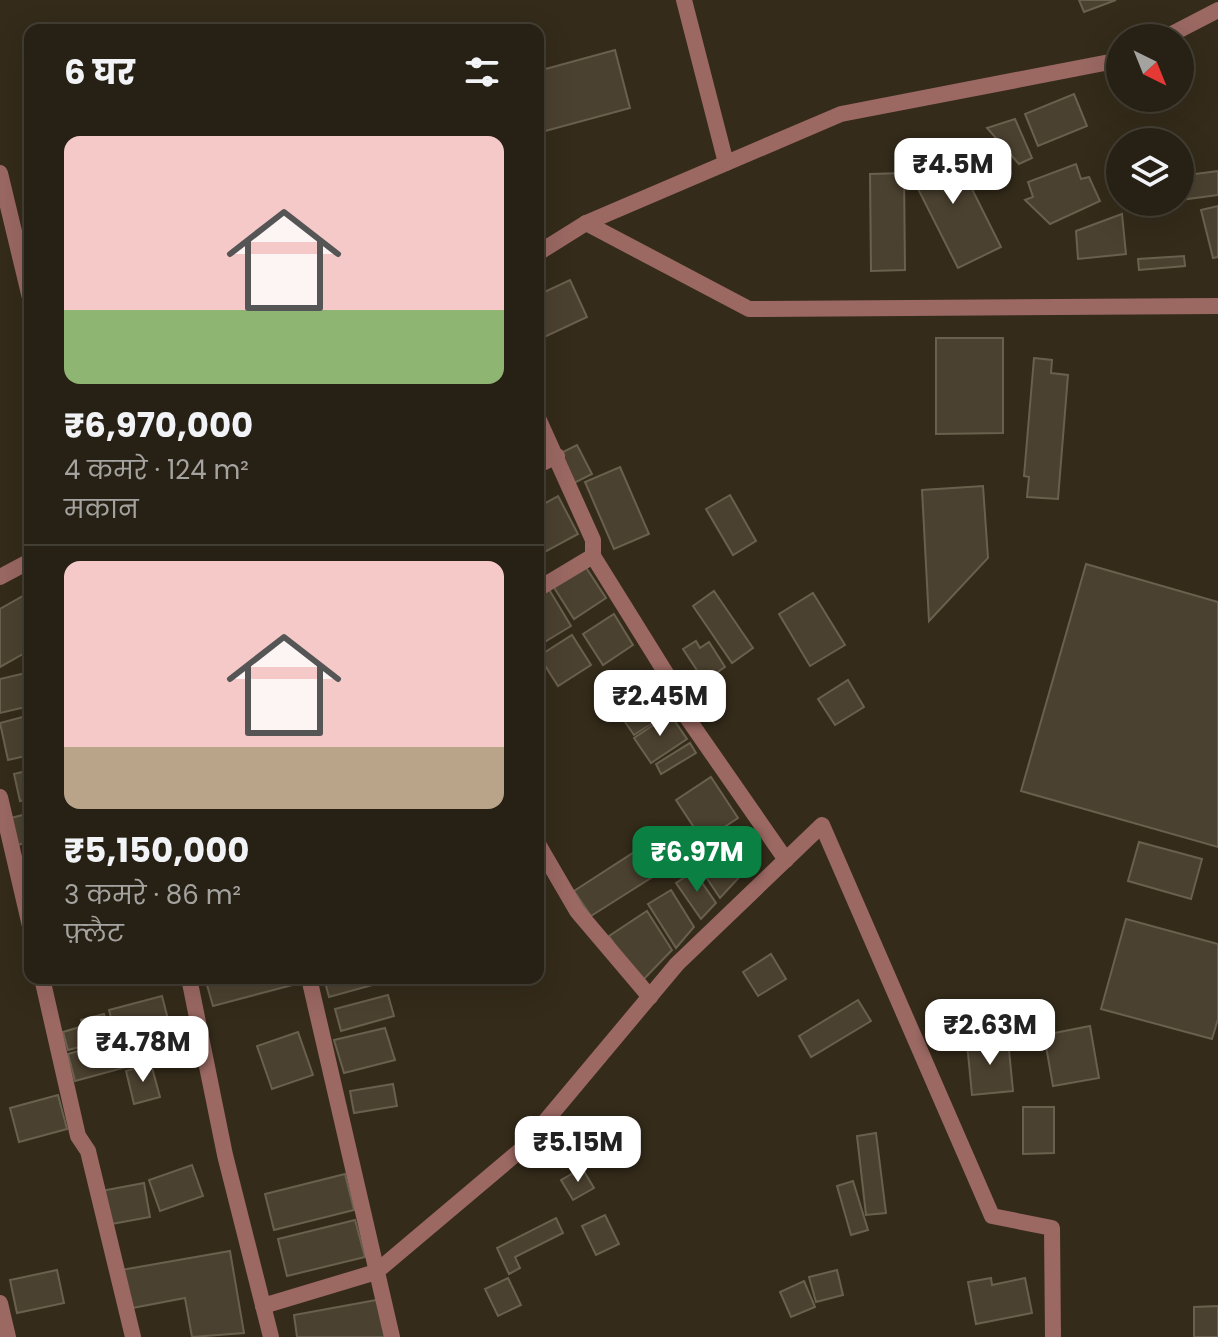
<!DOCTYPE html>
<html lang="hi">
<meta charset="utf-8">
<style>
body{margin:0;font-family:Poppins,"Noto Sans Devanagari",sans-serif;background:#2f281d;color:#f1f3f6;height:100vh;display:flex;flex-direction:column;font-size:30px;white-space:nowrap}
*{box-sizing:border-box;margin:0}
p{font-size:26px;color:#a4a3a0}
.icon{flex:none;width:44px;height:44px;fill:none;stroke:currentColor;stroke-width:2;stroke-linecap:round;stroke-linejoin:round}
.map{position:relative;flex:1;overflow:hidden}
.drawer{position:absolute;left:24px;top:24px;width:520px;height:960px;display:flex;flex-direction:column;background:#272014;border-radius:16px;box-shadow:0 8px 32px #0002,0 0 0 2px #433e34}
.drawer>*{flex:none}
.needle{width:52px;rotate:137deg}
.controls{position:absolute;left:1106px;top:24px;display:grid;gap:16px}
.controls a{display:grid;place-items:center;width:88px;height:88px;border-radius:50%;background:#272014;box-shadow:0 8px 32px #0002,0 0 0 2px #433e34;font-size:40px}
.price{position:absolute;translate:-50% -68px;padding:0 18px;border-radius:16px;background:#fff;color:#222;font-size:26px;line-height:52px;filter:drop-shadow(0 2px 4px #0008)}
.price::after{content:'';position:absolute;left:50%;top:48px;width:24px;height:18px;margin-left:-12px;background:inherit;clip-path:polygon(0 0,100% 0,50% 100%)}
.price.active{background:#0b8043;color:#fff}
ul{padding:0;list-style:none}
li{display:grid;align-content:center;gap:16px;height:424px;padding:0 40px}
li+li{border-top:2px solid #433e34}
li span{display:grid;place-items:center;height:248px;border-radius:16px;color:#555}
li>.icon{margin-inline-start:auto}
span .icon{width:144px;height:144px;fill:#fffc;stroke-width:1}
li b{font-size:34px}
h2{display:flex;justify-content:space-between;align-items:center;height:96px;padding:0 40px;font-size:34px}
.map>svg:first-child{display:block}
.building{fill:#4b4130;stroke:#69604d;stroke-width:2}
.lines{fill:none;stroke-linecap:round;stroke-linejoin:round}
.street{stroke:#9b6862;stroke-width:16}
</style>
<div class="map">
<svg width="1218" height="1337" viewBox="0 0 1218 1337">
<rect width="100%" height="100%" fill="#342b1a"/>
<g class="building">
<path d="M1079,0h37l-32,12z"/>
<path d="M615,50l15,58 -92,25v-62z"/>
<path d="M1074,94l13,32 -49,20 -13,-32z"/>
<path d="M1015,119l17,39 -13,6 -32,-36z"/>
<path d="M949,143l52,104 -43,21 -52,-103z"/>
<path d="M1076,164l5,15 8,-2 11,24 -50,23 -25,-24 8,-3 -5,-15z"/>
<path d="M1218,171v24l-38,5v-24z"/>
<path d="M904,173l1,97 -34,1 -1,-97z"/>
<path d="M1218,206v51l-5,1 -12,-48z"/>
<path d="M1122,214l4,40 -48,5 -2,-28z"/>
<path d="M1184,256l1,10 -46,4 -1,-11z"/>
<path d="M570,280l17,37 -49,23v-45z"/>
<path d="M936,338h67v95l-67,1z"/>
<path d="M1034,358l18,2 -1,13 17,2 -10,124 -31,-2 2,-20 -5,-1z"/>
<path d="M577,445l15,29 -18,9 -15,-29z"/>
<path d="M620,467l29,67 -35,15 -29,-67z"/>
<path d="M983,486l5,72 -59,63 -7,-131z"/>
<path d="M730,495l26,46 -23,14 -27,-46z"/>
<path d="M558,496l20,38 -37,20 -3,-47z"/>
<path d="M1086,564l132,38v245l-197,-56z"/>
<path d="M585,566l21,32 -32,21 -21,-33z"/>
<path d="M547,586l24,40 -33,20v-55z"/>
<path d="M714,591l39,57 -21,15 -39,-57z"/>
<path d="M30,592v58l-30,17v-58z"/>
<path d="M813,593l32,52 -35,21 -31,-52z"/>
<path d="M614,614l19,31 -30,20 -20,-31z"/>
<path d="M572,635l19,30 -33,21 -19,-30z"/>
<path d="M696,641l4,7 9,-6 16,25 -21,14 -21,-32z"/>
<path d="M30,672v34l-30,7v-34z"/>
<path d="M629,672l31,46 -26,17 -31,-45z"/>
<path d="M848,680l16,27 -29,18 -17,-26z"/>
<path d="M670,714l17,25 -36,24 -17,-25z"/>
<path d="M30,715v40l-22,5 -8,-37z"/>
<path d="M690,743l6,10 -35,21 -5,-10z"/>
<path d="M30,770v29l-10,2 -6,-27z"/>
<path d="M711,777l27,41 -35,23 -27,-41z"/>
<path d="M30,813v29l-13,3 -6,-27z"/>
<path d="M656,838l17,26 -82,52 -17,-25z"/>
<path d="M1139,842l63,17 -11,40 -63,-18z"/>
<path d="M726,846l18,26 -24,26 -22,-33z"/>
<path d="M694,871l22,32 -15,16 -25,-36z"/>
<path d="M671,890l23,37 -18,21 -28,-44z"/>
<path d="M647,911l25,39 -32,33 -31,-47z"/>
<path d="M1126,919l92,25v75l-6,20 -111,-30z"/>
<path d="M771,954l15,25 -28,17 -15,-24z"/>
<path d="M205,978h89l2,6 -83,22z"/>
<path d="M324,978h58l1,4 -54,15z"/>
<path d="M388,995l6,21 -53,15 -6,-22z"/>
<path d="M162,996l7,27 -53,14 -7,-27z"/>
<path d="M858,1000l13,21 -60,36 -12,-21z"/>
<path d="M104,1014l7,25 -43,11 -5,-18 20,-6 -2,-6z"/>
<path d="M1090,1026l9,52 -46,8 -9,-51z"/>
<path d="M385,1028l10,32 -51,13 -10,-33z"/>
<path d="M145,1032l7,28 -77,21 -7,-27z"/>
<path d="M298,1032l15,43 -41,14 -15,-43z"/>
<path d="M1008,1040l5,51 -41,4 -5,-52z"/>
<path d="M151,1064l9,33 -26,7 -8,-33z"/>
<path d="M393,1084l4,22 -43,7 -4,-22z"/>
<path d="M58,1095l9,34 -48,13 -9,-34z"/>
<path d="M1023,1107h31v46l-31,1z"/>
<path d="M876,1133l10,80 -20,2 -9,-79z"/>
<path d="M192,1165l11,31 -43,15 -11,-31z"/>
<path d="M582,1168l12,20 -21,12 -12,-20z"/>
<path d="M345,1174l9,36 -80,20 -9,-36z"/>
<path d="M853,1181l15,49 -17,5 -14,-49z"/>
<path d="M144,1183l6,34 -44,8 -5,-34z"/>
<path d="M605,1215l14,29 -23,11 -14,-29z"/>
<path d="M556,1218l7,15 -48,24 5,11 -11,6 -12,-26z"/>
<path d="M355,1220l10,37 -78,19 -9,-37z"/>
<path d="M230,1251l14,82 -52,4 -7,-39 -58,11 -6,-39z"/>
<path d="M57,1270l7,33 -47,10 -7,-33z"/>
<path d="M837,1270l6,25 -27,7 -7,-25z"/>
<path d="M508,1278l13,27 -23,11 -13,-27z"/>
<path d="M991,1278l1,7 33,-7 7,35 -56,11 -8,-42z"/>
<path d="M804,1281l11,26 -24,10 -11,-25z"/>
<path d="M382,1299l6,38h-91l-3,-22z"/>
<path d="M1218,1306v31h-24v-30z"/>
</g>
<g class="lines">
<g class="street">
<path d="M684,0l42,163"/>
<path d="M1164,38l54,-28"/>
<path d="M0,173l30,125"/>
<path d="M586,223l163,86 469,-3"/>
<path d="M538,253l48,-30 255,-109 279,-54"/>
<path d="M538,418l55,122v16l79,127 14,33 100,144"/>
<path d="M538,465l19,-9"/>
<path d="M0,577l30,-16"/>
<path d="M538,589l55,-33"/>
<path d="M0,797l30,129"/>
<path d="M538,844l39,67 73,86"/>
<path d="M42,978l36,158 10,15 45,186"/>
<path d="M189,978l36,177 46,182"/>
<path d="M309,978l83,359"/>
<path d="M0,1303l8,34"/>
<path d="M263,1306l113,-34 147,-124 154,-184 145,-139 170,391 60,12 1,109"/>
</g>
</g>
</svg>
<div class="controls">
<a><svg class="needle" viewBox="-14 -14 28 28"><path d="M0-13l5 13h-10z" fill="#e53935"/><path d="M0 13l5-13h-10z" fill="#a4a3a0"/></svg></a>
<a><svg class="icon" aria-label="layers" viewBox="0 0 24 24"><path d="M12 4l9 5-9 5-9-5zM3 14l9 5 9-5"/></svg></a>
</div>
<b class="price" style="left:953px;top:206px">₹4.5M</b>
<b class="price" style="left:660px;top:738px">₹2.45M</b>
<b class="price active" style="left:697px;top:894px">₹6.97M</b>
<b class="price" style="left:990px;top:1067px">₹2.63M</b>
<b class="price" style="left:143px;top:1084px">₹4.78M</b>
<b class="price" style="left:578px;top:1184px">₹5.15M</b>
<section class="drawer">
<h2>6 घर<svg class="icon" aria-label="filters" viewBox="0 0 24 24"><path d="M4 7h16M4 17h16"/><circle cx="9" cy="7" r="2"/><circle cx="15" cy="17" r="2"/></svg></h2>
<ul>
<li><span style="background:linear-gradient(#f6c9c9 70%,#8fb573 0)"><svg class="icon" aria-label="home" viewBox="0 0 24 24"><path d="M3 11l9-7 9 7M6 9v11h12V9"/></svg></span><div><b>₹6,970,000</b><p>4 कमरे · 124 m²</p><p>मकान</p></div></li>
<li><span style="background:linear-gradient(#f6c9c9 75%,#b9a48a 0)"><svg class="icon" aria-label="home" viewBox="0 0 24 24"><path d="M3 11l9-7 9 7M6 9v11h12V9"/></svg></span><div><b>₹5,150,000</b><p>3 कमरे · 86 m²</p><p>फ़्लैट</p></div></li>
</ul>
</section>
</div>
